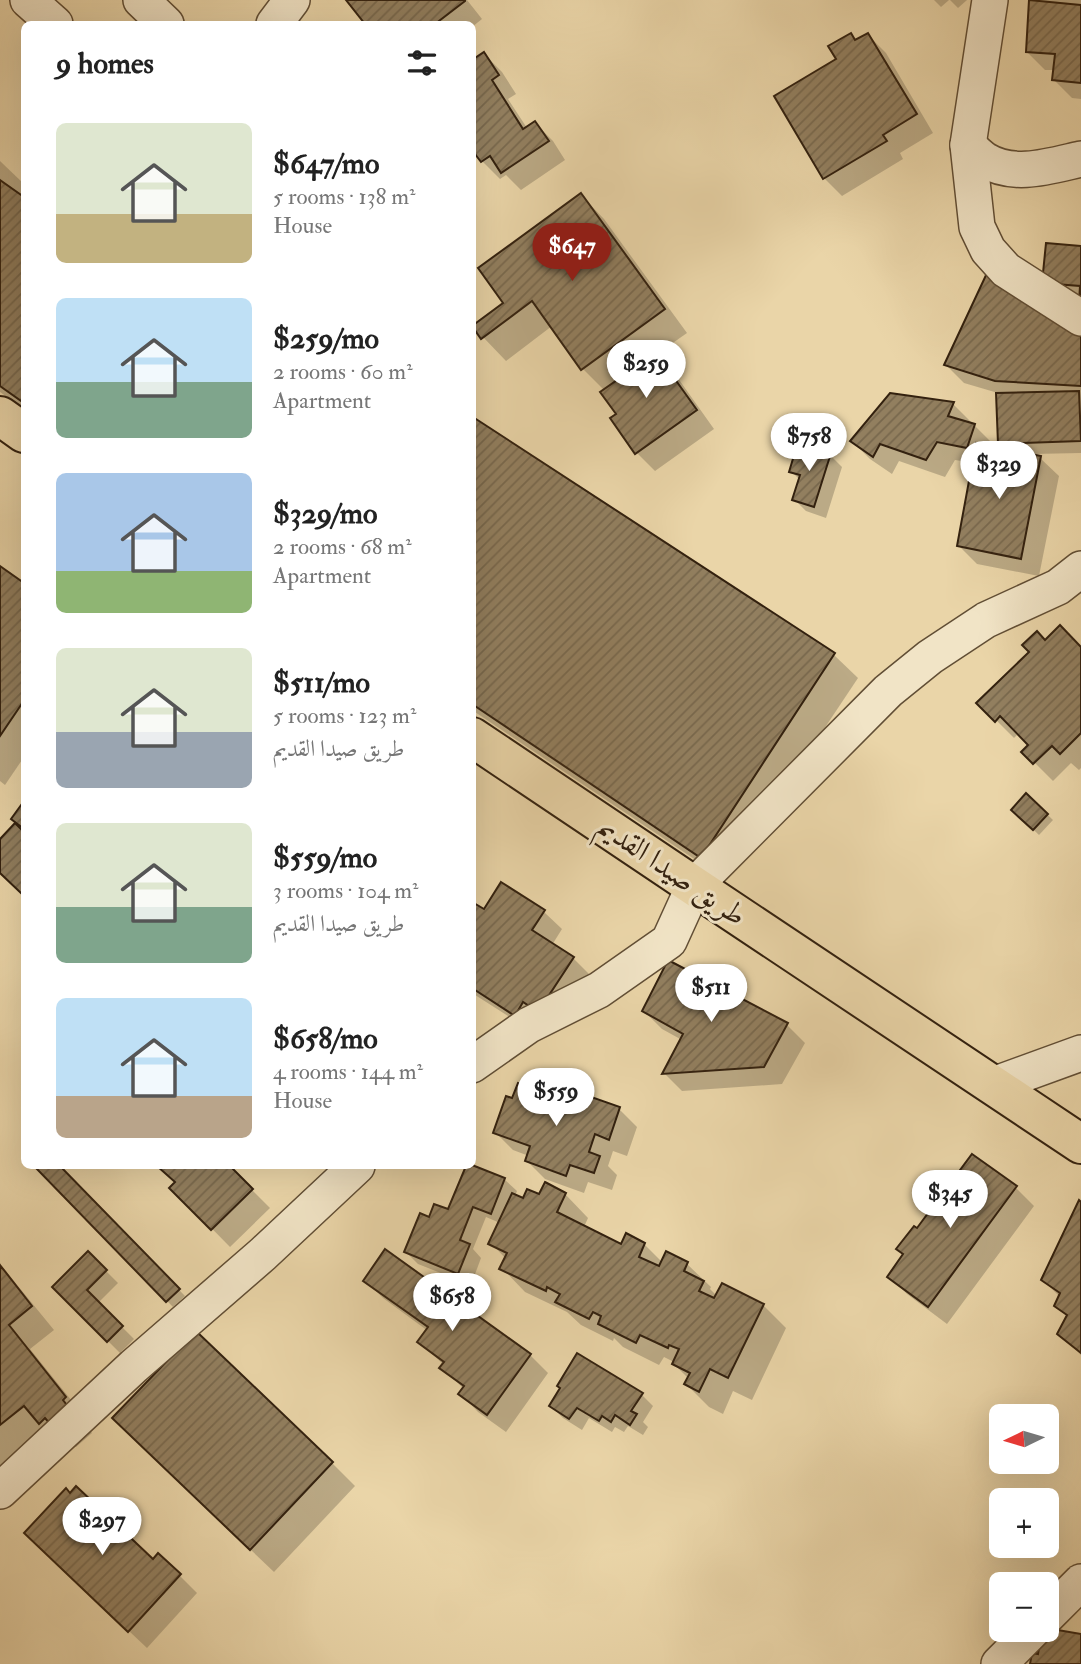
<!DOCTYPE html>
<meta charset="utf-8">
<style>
body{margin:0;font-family:"IM FELL Double Pica",Amiri,serif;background:#f2f2f2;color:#222;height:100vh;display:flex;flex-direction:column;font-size:26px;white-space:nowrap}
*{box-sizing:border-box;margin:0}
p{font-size:23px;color:#767676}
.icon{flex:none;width:38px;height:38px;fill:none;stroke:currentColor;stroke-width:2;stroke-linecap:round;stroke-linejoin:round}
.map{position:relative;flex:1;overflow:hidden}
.sheet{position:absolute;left:21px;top:21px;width:455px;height:1148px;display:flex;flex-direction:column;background:#fff;border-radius:10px;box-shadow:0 7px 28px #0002}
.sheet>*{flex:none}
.needle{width:46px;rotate:265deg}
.controls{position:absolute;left:989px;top:1404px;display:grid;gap:14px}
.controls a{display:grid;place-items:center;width:70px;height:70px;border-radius:10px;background:#fff;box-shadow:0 7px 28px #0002;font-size:35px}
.price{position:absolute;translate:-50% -60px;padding:0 16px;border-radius:24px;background:#fff;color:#222;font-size:23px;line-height:46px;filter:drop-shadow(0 2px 4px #0008)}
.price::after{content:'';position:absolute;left:50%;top:42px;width:21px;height:16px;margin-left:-10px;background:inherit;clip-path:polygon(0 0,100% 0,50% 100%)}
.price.current{background:#8f2418;color:#fff}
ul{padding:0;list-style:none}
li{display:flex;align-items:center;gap:21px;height:175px;padding:0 35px}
li span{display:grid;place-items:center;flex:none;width:196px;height:140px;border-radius:10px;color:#555}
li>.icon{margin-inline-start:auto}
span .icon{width:84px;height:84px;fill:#fffc;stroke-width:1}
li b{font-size:30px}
h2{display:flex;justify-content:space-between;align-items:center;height:84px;padding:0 35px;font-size:30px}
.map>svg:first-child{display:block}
.shadow{fill:#0003}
.building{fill:url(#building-hatch);stroke:#33210f;stroke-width:2}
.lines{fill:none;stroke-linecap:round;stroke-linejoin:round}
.minor-casing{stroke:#614e35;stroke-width:38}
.highway-casing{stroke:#33210f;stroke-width:42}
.minor{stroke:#f1e4c6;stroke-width:35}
.highway{stroke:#ead5a8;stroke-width:38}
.labels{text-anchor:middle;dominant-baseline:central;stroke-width:6;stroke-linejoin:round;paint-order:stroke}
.street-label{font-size:30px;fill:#33210f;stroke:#f1e4c6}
</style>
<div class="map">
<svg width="1081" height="1664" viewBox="0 0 1081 1664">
<defs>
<pattern id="building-hatch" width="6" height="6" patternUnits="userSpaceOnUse" patternTransform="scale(1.75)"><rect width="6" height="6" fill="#927f5f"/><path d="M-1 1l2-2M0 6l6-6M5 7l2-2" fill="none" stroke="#78684d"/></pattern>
</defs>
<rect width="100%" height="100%" fill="#ead5a8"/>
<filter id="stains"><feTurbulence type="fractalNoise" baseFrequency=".00286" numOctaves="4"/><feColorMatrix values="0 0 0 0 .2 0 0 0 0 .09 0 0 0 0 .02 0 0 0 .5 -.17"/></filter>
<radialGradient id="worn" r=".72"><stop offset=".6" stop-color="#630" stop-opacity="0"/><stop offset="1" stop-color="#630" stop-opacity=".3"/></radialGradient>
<g class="shadow">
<path d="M348,0h119l15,19 -10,8v-3h-105z"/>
<path d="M934,0h15l-8,7z"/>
<path d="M950,0h17l-9,8z"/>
<path d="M1029,0h52v99l-9,-1 -18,-18 1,-10h-10l-18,-18 4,-50z"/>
<path d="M850,35l7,6 11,-6 18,18 47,80 -33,20 3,6 -61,37 -18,-18z"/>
<path d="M484,54l18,18 14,22 -8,5 19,29 8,-5 18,18 12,19 -44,30 -15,-15 -6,4 -18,-18 -10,-15z"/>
<path d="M0,161l24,23v225l-24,-17z"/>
<path d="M581,195l23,24 83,114 -30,21 13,13 44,62 -59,42 -18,-18 -25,-34 6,-5 -13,-23 -22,-22 -31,-43 -46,35 -23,-24z"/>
<path d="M1081,247v56l-37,-21z"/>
<path d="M1081,338v115l-48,1 7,4 19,18 -20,100 -62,-12 -18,-18 15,-83 -19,-3 -10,17 -46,-16 -7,13 -22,-15 -18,-18 39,-46 62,9 18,18 -1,2 4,1 18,18 -1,5 17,3 -9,-8 -1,-50 -34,-10 -18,-18z"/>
<path d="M476,422l358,233 24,23 -134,201 -252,-169v-283z"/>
<path d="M830,455l12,12 -16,51 -20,-7 -12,-12 6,-19 -9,-9z"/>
<path d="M0,568l24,17v172l-19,28 -5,-4z"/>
<path d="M1081,648v120l-2,2 -8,-7 -18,18 -29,-29 7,-7 -12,-12 -5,5 -35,-35z"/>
<path d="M1027,795l26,25 -14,15 -26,-25z"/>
<path d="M15,825l9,9v60l-24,-22v-30z"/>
<path d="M472,904l12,7 60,1 18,17 -10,16 21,13 18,18 -58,56 -61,-39z"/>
<path d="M644,1011l143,14 18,18 -23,41 -100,7 -18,-18 18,-33 -20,-11z"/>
<path d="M578,1094l41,15 18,18 -10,29 -14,-5 -5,15 9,9 -5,15 -24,-8 -4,11 -39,-14 -18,-18 2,-5 -16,-6 -18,-18 79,-27z"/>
<path d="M972,1156l44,32 18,18 -87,118 -40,-30 -18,-18 16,-21 12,-24z"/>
<path d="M36,1166h22l127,130 -12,11z"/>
<path d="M160,1166h68l42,42 -40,39 -58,-59 5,-6z"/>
<path d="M468,1166l36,13 13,12 -2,5 9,4 15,-3 26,-3 23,24 -4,9 38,19 5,-10 17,8 18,18 4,-9 21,11 24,23 -1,2 7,7 46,9 23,23 -34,72 -19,-9 -10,23 -14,-7 -23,-23 3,-5 -15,-15v-2l-10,-5 -5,8 -36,-18 -9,-9 -1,3 -32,-16 -14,-13 -42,-20 -23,-24 4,-9 -15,-16 9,-20 -14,-6 -13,32 8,9 -10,27 -53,-21 -12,-12 24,-33 19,-8z"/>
<path d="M1081,1204v151l-22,-22 9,-16 -12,-11 4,-9 -17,-17z"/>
<path d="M88,1253l30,30 -20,20 36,36 -14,14 -66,-66z"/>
<path d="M0,1264l54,66 -24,19 58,72 -3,3 7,9 -16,14 -7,-7 -69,35z"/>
<path d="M365,1280l165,75 18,18 -42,59 -28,-20 -17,-18 3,-5 -22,-21 2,-3 -25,-23 9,-11 -45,-33z"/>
<path d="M562,1389l79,5 12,12 -10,16 5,5 -5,8 -15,-9 -4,6 -9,-5 -3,5 -23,-14 -7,12 -19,-12 -12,-12z"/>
<path d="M138,1442l194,21 23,23 -81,86z"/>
<path d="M70,1495l83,66 27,15 17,17 -50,55 -103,-97z"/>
</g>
<g class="building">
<path d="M346,0h119v1l-30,23h-70z"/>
<path d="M1029,0l52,5v78l-29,-3 3,-26 -29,-2z"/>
<path d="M851,33l4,7 13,-7 49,81 -34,21 4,6 -64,38 -49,-83 62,-37 -8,-13z"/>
<path d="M484,52l15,23 -7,5 31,49 12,-8 14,20 -48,32 -11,-17 -9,6 -9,-12v-90z"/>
<path d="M0,180l24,17v206l-24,-17z"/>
<path d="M581,193l84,116 -84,61 -49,-69 -51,38 -9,-13 31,-23 -25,-35z"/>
<path d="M1046,243l35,3v57h-2l1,-17 -38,-3z"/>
<path d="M987,273l94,63v50l-86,-5 -51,-16z"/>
<path d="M652,347l45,63 -62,44 -25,-36 6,-4 -16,-22 17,-12 -8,-10 13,-10 4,5z"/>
<path d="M1079,391l2,50 -83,3 -2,-51z"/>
<path d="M890,393l64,9 -6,14 27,8 -8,24 -30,-6 -11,18 -46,-16 -7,13 -23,-16z"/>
<path d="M476,419l359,234 -134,205 -229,-154v-280z"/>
<path d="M798,442l33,11 -17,54 -22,-7 8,-25 -11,-3z"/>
<path d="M976,443l65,13 -20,103 -64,-13z"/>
<path d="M0,566l24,17v120l-1,-1 -23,34z"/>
<path d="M1060,625l21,22v86l-21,21 -8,-8 -19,18 -12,-12 7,-7 -28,-29 -5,6 -19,-19 53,-51 -7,-7 15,-14 8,9z"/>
<path d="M1026,793l22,21 -15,16 -22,-20z"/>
<path d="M24,801v28l-13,-10z"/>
<path d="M15,823l9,9v64l-24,-23v-34z"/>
<path d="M501,882l44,28 -13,20 42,27 -36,55 -15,-10 -8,14 -43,-28v-86l12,7z"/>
<path d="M668,960l120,63 -24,44 -102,7 21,-40 -41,-23z"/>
<path d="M518,1083l55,20 4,-11 43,15 -11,33 -14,-6 -6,18 11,4 -6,17 -24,-8 -4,11 -41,-15 5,-15 -37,-13 13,-37 6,2z"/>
<path d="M972,1154l45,32 -89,121 -41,-30 16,-23 -7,-5 18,-23 3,2z"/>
<path d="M472,1165l33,13 -14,36 -18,-7 -13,33 10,4 -12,30 -54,-22 16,-39 9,4 5,-13 14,5 18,-43z"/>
<path d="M34,1166h26l120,123 -14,13z"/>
<path d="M157,1166h73l23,23 -42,41 -42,-42 6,-6z"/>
<path d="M545,1182l21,11 -9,19 64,32 5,-11 19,10 -6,14 20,9 7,-15 22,11 -4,9 20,10 -5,10 15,7 8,-15 42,21 -36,74 -18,-9 -11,23 -15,-8 6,-11 -18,-9 7,-15 -10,-4 -1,3 -28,-13 -4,8 -38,-19 3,-8 -8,-4 -4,7 -34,-17 5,-8 -13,-7 -1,4 -47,-22 8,-16 -19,-9 24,-51 11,5 4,-9 12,5z"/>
<path d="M1079,1200l2,2v151l-24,-19 10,-19 -13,-9 6,-13 -19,-13z"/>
<path d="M385,1249l146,105 -44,61 -29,-21 6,-8 -25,-18 5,-6 -27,-20 11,-15 -65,-46z"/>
<path d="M88,1251l19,19 -20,20 36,36 -16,16 -55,-55z"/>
<path d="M0,1265l32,41 -23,19 57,72 -3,3 7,9 -19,16 -6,-7 -6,6 -15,-18 -24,19z"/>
<path d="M196,1331l137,131 -83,88 -138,-132z"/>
<path d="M577,1353l66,40 -12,18 6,3 -7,11 -15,-10 -4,7 -9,-6 -3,5 -22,-13 -8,11 -20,-13 11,-18 -3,-2z"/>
<path d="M76,1486l77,73 5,-6 23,21 -53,58 -104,-99 42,-45 4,5z"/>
<path d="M1046,1628l35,6v30h-51l2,-11 6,1 4,-25z"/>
</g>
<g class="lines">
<g class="minor-casing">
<g id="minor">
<path d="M28,0l27,24"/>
<path d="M141,0l25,24"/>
<path d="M990,0l-22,145 9,82 11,23 18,20 75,48"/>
<path d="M274,24l18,-24"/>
<path d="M968,145c5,5 11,11 17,15 29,18 65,6 96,-1"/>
<path d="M472,1065l57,-40 70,-35 70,-49 25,-55 194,-195 42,-34 56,-37 72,-33 23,-18"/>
<path d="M993,1085l88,-32"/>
<path d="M0,1491l134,-125 129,-112 94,-88"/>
<path d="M1046,1617l35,-35"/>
<path d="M999,1664l35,-35"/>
</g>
</g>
<g class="highway-casing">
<g id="highway">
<path d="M0,416l24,17"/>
<path d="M472,737l222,149 387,258"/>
</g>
</g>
<use href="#minor" class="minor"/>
<use href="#highway" class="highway"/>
</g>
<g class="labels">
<g class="street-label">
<text transform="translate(672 871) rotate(34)">طريق صيدا القديم</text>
</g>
</g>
<rect width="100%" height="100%" filter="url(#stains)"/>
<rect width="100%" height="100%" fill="url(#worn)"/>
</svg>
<div class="controls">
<a><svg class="needle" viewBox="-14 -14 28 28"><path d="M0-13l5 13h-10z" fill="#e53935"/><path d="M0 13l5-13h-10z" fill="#767676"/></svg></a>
<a>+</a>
<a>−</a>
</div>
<b class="price current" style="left:572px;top:283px">$647</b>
<b class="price" style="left:646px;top:400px">$259</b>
<b class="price" style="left:809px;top:473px">$758</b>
<b class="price" style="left:999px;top:501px">$329</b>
<b class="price" style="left:711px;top:1024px">$511</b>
<b class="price" style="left:556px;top:1128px">$559</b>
<b class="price" style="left:950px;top:1230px">$345</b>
<b class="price" style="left:452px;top:1333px">$658</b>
<b class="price" style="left:102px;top:1557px">$297</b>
<section class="sheet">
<h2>9 homes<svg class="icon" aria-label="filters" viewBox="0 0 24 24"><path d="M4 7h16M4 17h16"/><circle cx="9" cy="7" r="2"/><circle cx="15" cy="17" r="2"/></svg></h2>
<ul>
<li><span style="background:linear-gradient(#dfe7d0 65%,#c2b280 0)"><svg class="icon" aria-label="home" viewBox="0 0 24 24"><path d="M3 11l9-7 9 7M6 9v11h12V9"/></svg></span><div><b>$647/mo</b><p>5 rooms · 138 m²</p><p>House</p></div></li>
<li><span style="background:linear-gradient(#bfe0f5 60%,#7fa58c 0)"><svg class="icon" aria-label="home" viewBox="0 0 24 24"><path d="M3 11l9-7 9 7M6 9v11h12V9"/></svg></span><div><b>$259/mo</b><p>2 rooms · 60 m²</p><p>Apartment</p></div></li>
<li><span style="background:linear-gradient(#a9c7e8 70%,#8fb573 0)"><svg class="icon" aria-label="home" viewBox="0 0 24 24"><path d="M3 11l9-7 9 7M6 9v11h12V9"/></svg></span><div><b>$329/mo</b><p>2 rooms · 68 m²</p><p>Apartment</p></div></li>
<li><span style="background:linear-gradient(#dfe7d0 60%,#9aa5b1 0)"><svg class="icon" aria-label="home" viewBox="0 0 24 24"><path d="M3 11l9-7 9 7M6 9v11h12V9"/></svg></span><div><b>$511/mo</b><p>5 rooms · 123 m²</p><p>طريق صيدا القديم</p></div></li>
<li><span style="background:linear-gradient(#dfe7d0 60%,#7fa58c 0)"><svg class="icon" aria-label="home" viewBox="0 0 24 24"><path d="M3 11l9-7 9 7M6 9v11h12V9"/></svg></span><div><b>$559/mo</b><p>3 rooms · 104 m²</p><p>طريق صيدا القديم</p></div></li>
<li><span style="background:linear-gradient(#bfe0f5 70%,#b9a48a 0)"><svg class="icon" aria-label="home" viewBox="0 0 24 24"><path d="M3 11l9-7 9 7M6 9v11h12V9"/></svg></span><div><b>$658/mo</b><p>4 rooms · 144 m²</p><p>House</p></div></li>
</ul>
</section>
</div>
